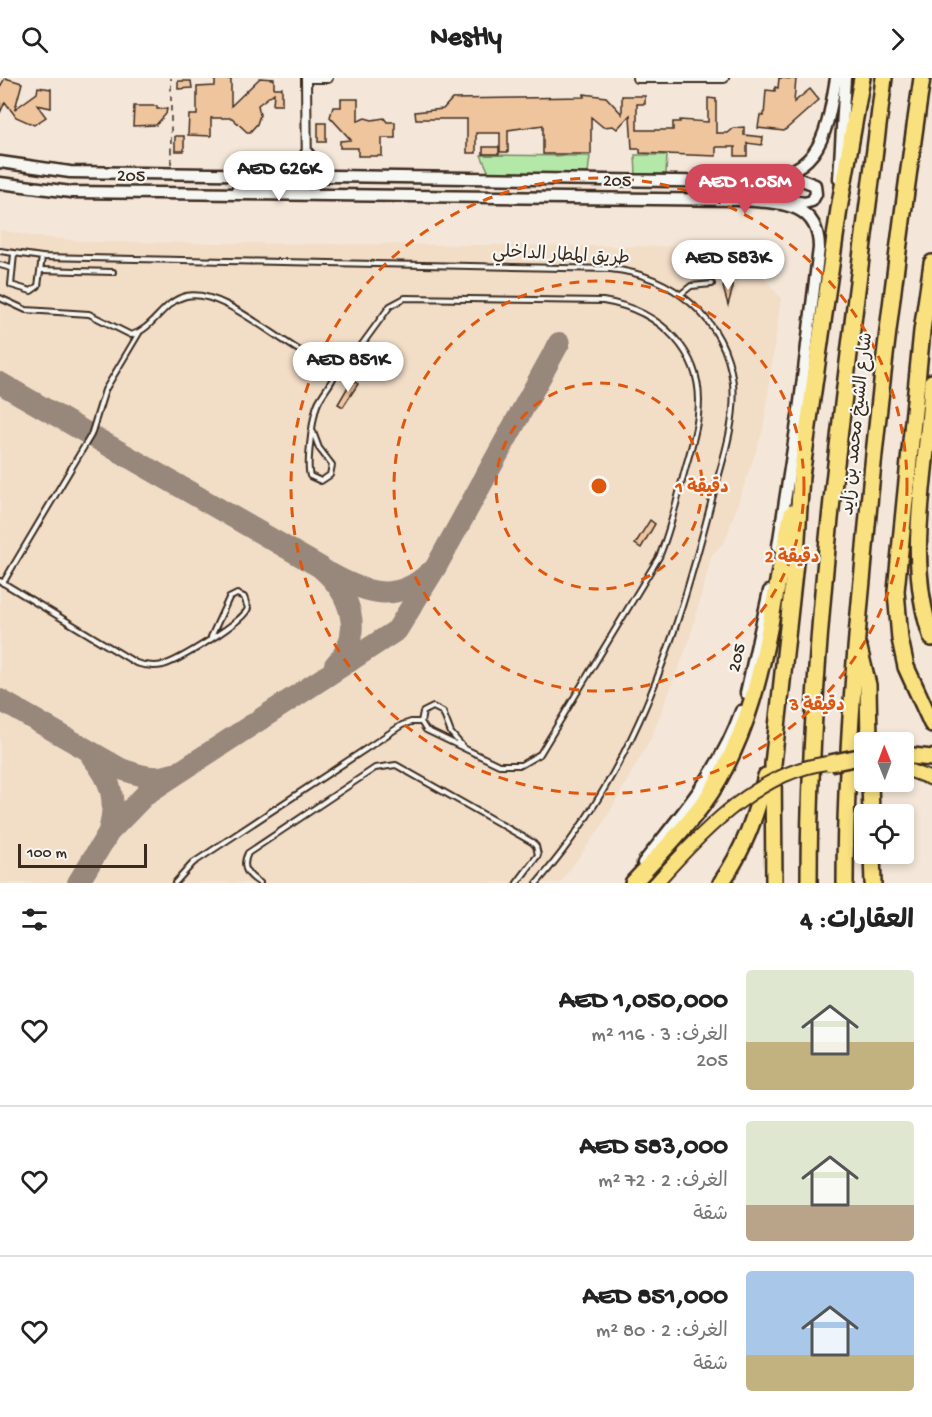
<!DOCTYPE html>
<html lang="ar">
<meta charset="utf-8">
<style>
body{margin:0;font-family:"Gochi Hand","Playpen Sans Arabic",sans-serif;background:#f2f2f2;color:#222;direction:rtl;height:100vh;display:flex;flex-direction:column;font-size:22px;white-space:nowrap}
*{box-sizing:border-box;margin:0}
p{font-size:20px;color:#767676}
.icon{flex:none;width:33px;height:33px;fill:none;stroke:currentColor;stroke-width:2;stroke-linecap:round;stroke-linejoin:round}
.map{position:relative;height:805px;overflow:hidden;direction:ltr}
.sheet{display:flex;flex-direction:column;background:#fff;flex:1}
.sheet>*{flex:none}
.needle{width:39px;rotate:359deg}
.buttons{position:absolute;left:854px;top:654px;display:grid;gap:12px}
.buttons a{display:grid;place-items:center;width:60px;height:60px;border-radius:6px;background:#fff;box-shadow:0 3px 9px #0003;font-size:30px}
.scale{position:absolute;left:18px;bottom:15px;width:129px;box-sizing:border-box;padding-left:6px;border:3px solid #3b2a1e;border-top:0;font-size:16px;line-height:21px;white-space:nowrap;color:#3b2a1e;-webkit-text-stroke:4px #f6f6f2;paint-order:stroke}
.price{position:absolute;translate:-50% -51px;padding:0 14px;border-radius:21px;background:#fff;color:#222;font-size:20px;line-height:39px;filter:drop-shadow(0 2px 3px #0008)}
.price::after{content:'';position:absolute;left:50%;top:36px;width:18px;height:14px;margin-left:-9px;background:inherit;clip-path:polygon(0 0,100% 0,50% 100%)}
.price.on{background:#d1495b;color:#fff}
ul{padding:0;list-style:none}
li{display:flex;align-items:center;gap:18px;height:150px;padding:0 18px}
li+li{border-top:2px solid #e0e0e0}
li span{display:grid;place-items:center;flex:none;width:168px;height:120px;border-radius:6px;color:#555}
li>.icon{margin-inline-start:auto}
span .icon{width:72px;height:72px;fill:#fffc;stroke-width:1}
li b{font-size:26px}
h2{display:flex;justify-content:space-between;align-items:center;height:72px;padding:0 18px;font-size:26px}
header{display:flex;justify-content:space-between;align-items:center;height:78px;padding:0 18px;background:#fff;font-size:27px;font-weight:700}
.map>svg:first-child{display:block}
.built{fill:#f2ddc7}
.green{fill:#b4e8a9;stroke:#788964;stroke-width:1.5}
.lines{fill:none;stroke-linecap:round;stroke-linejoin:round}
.taxiway{stroke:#98887c;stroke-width:22}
.building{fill:#efc59e;stroke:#3b2a1e;stroke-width:1.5}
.lane-casing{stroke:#3b2a1e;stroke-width:8}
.street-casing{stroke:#3b2a1e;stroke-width:12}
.secondary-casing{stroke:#3b2a1e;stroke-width:15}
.primary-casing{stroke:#3b2a1e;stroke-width:16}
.highway-casing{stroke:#3b2a1e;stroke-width:20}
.path{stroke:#3b2a1e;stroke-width:1.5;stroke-dasharray:6 4.5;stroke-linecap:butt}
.lane{stroke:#f6f6f2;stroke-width:4}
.street{stroke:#f6f6f2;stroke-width:8}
.secondary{stroke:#f6f6f2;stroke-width:10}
.primary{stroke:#fae180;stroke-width:12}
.highway{stroke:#fae180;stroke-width:15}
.primary-bridge-casing{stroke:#3b2a1e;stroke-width:16;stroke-linecap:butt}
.highway-bridge-casing{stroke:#3b2a1e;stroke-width:20;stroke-linecap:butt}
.primary-bridge{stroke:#fae180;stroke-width:12}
.highway-bridge{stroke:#fae180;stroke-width:15}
.ring{fill:none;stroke:#df570d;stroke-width:3;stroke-dasharray:10 8}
.labels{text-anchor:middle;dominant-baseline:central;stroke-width:4.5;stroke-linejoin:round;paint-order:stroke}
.street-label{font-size:18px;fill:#3b2a1e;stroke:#f6f6f2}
.centre{fill:#df570d;stroke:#f6f6f2;stroke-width:3}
.ring-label{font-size:18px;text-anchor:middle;font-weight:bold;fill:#df570d;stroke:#f6f6f2;stroke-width:4.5;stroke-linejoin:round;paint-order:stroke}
</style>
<header><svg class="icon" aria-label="forward" viewBox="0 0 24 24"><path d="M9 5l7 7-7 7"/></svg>Nestly<svg class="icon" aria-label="search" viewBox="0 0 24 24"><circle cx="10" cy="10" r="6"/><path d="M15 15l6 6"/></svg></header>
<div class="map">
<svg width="932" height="805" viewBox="0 0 932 805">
<rect width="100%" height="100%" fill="#f4e7d9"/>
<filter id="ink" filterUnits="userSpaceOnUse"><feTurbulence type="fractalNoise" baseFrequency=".0167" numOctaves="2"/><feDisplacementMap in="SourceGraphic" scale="12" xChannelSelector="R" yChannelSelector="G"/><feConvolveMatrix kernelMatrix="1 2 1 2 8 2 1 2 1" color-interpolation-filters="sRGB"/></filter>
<g filter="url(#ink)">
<path class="built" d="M0,152l37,7 58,5 643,5 43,51 -18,132 -38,111 -13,14 -23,86 -38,97 -48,86 -43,59h-560z"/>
<g class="green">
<path d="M481,77l109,1 -2,17h-99z"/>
<path d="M635,77h32l-1,19h-30z"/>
</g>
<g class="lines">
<g class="taxiway">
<path d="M0,305l320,184c30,25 46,67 15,98"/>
<path d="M331,496c34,19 66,30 98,-1"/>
<path d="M0,622l121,69c18,6 34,12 52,5"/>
<path d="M92,679c20,24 25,43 17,74"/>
<path d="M78,805l31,-51 37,-38 251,-164 40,-65 122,-222"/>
</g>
</g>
<g class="building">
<path d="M5,0l17,5 -7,26 22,-16 1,-6 13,2v19l-14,-3 9,12 -12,8 -18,-8 -11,-15 -5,11v-26z"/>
<path d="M260,0l14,1v9h8v17h-9l1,-12 -16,12 2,10 -3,9 -7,8h-3l-15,-14h-21v18l-23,-1 1,-20h8v-28l18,-1v-7h16v27z"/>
<path d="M779,0l17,1 -2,23 16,-13 9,11 -35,31 -26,-3 2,-13 4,1 2,-26 9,1v-4l3,1z"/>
<path d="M178,3h13l1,7 -14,1z"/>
<path d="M584,16l22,3 16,17v-18h23v8h-8v26h36v-8h7v-2l28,2v-24l8,1v34h11l6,-5 11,-1v8l19,2 -1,8 -15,-2v13h-12v-9h-19v9l-76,-3v-4h-8l-2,-34 -13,14 -4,-3 -10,1 -12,-10v37h-48v-29l-35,5v22h-8v-19h-24v20h-9v-34h-51l-1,-7 28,-3 9,-10 132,-2z"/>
<path d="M341,21h17v22l7,-3 7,2 12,-2 3,4h8v16h-13v18h-24v-8h-18v-7l11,-1 -21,-23 3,-10h8z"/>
<path d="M134,28h23v3h10l-1,5 -10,11 -23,1z"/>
<rect x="318" y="45" width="8" height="19"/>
<rect x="175" y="58" width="9" height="15"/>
<rect x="483" y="69" width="16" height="7"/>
<path d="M726,205h5l2,4 -5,18 -5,-18z"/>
<path d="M352,302l6,4 -15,23 -5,-3z"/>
<path d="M650,442l5,4 -14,24 -6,-4z"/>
</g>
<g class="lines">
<g class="lane-casing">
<g id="lane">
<path d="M0,173l42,6 568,12c62,6 115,49 123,114 4,39 -12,82 -22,120 -37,142 -76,266 -174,380"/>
<path d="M14,176l-3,31 20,6 7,-5 4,-29"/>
<path d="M0,187l11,3"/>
<path d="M41,192l72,2"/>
<path d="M681,216l10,-8 21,-2"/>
<path d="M0,220l26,12 63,4 42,21c23,-6 31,-33 55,-39 40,-9 103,58 144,69l13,-1 9,-6 38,-52 15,-8 198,3c57,9 103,52 95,114 -2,21 -10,42 -15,62 -7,27 -13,54 -24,80l-119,197 -19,11h-22l-73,-35 -5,-8 2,-10 10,-5 10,5 8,21 12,14"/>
<path d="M313,354l6,16 13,17 -2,10 -9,6 -11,-5c-4,-11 3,-62 8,-73 6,-13 18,-23 19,-38"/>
<path d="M0,503l136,82c9,3 18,4 27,2 15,-4 82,-44 85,-57l-4,-11 -7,-3 -8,4 -18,39"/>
<path d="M3,505l88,-148 14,-45 34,-57"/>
<path d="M175,805l18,-20 209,-138 9,-3h10"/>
<path d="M260,805c-13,-8 -19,-16 -12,-30l127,-85 21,-3 136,77 4,4 2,9 -21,28"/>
</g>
</g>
<g class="street-casing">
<g id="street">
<path d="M306,0l1,99"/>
<path d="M306,0h22"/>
<path d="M637,0h87"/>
</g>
</g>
<g class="secondary-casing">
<g id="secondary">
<path d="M0,84l70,10 672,10c76,-6 83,-36 94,-104"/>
<path d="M285,99l12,-10 10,-14 19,24"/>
<path d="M839,101l6,-101"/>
<path d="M0,105l71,9 670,8c36,3 78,1 78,48l-20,162 -21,136"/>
<path d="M769,107l33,-5 13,5 1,9 -4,7 -8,2 -15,-3"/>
<path d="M238,110l65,-1 4,-10"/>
<path d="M746,615l23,-102"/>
<path d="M643,785c38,-49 77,-92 98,-152"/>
</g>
</g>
<g class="primary-casing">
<path id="primary" d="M903,690l29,11"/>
</g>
<g class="highway-casing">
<g id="highway">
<path d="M932,185l-10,68 -26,260 4,48 6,28 26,57"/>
<path d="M932,304c-3,83 -29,175 0,256"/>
<path d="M859,570l9,37 1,57"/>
<path d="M903,677l29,3"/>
<path d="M870,704l1,32"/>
<path d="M872,776l1,29"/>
<path d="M633,805c24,-26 49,-51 70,-79 62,-87 65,-191 89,-291"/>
<path d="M721,805c23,-33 35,-68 45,-107"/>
<path d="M774,805l-1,-119 23,-210 5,-78 38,-267 23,-131"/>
<path d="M809,805c0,-270 42,-537 75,-805"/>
<path d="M845,805c0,-105 8,-209 18,-313 14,-165 35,-328 59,-492"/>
</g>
</g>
<path class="path" d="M171,86v-86"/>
<use href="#lane" class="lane"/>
<use href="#street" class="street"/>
<use href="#secondary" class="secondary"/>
<use href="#primary" class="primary"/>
<use href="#highway" class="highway"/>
<g class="primary-bridge-casing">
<path id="primary-bridge" d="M656,805c46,-52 108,-118 183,-121"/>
</g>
<g class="highway-bridge-casing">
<path id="highway-bridge" d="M830,685l34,-7"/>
</g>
<use href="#primary-bridge" class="primary-bridge"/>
<use href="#highway-bridge" class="highway-bridge"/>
</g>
</g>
<g class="ring">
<circle cx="599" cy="408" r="103"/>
<circle cx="599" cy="408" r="205"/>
<circle cx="599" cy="408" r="308"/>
</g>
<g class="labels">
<g class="street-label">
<text transform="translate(131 99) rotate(1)">205</text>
<text transform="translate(617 104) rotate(1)">205</text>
<text transform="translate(561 178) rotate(3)">طريق المطار الداخلي</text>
<text transform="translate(858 346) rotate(-84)">شارع الشيخ محمد بن زايد</text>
<text transform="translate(738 580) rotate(-77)">205</text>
</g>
</g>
<circle cx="599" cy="408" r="9" class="centre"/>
<g class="ring-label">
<text x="702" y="414">1 دقيقة</text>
<text x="792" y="484">2 دقيقة</text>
<text x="817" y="632">3 دقيقة</text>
</g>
</svg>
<div class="buttons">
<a><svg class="needle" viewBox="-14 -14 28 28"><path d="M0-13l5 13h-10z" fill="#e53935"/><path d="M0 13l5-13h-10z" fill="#767676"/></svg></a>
<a><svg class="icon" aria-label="locate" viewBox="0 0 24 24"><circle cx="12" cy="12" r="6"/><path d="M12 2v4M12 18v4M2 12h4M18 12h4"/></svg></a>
</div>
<div class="scale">100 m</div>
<b class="price" style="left:279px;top:124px">AED 626K</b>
<b class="price on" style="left:745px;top:137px">AED 1.05M</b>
<b class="price" style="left:728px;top:213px">AED 583K</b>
<b class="price" style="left:348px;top:315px">AED 851K</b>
</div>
<section class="sheet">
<h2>العقارات: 4<svg class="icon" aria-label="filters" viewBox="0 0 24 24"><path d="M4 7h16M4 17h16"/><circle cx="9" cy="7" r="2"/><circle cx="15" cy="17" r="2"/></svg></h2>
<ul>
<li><span style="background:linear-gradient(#dfe7d0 60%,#c2b280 0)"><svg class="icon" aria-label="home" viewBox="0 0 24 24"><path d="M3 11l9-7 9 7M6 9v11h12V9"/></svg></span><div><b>AED 1,050,000</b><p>الغرف: 3 · 116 m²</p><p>205</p></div><svg class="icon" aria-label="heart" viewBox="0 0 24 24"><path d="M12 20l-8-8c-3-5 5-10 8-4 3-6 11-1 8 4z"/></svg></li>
<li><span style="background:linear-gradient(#dfe7d0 70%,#b9a48a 0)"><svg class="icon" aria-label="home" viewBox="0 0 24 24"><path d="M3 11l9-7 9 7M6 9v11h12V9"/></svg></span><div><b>AED 583,000</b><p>الغرف: 2 · 72 m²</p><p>شقة</p></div><svg class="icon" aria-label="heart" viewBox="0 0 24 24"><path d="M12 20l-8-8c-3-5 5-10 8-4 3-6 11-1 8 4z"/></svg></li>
<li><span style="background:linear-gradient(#a9c7e8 70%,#c2b280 0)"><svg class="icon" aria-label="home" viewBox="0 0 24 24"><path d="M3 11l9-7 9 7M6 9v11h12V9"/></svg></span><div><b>AED 851,000</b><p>الغرف: 2 · 80 m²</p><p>شقة</p></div><svg class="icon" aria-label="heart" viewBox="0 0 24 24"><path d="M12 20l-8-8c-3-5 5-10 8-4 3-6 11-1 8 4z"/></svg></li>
</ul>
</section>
